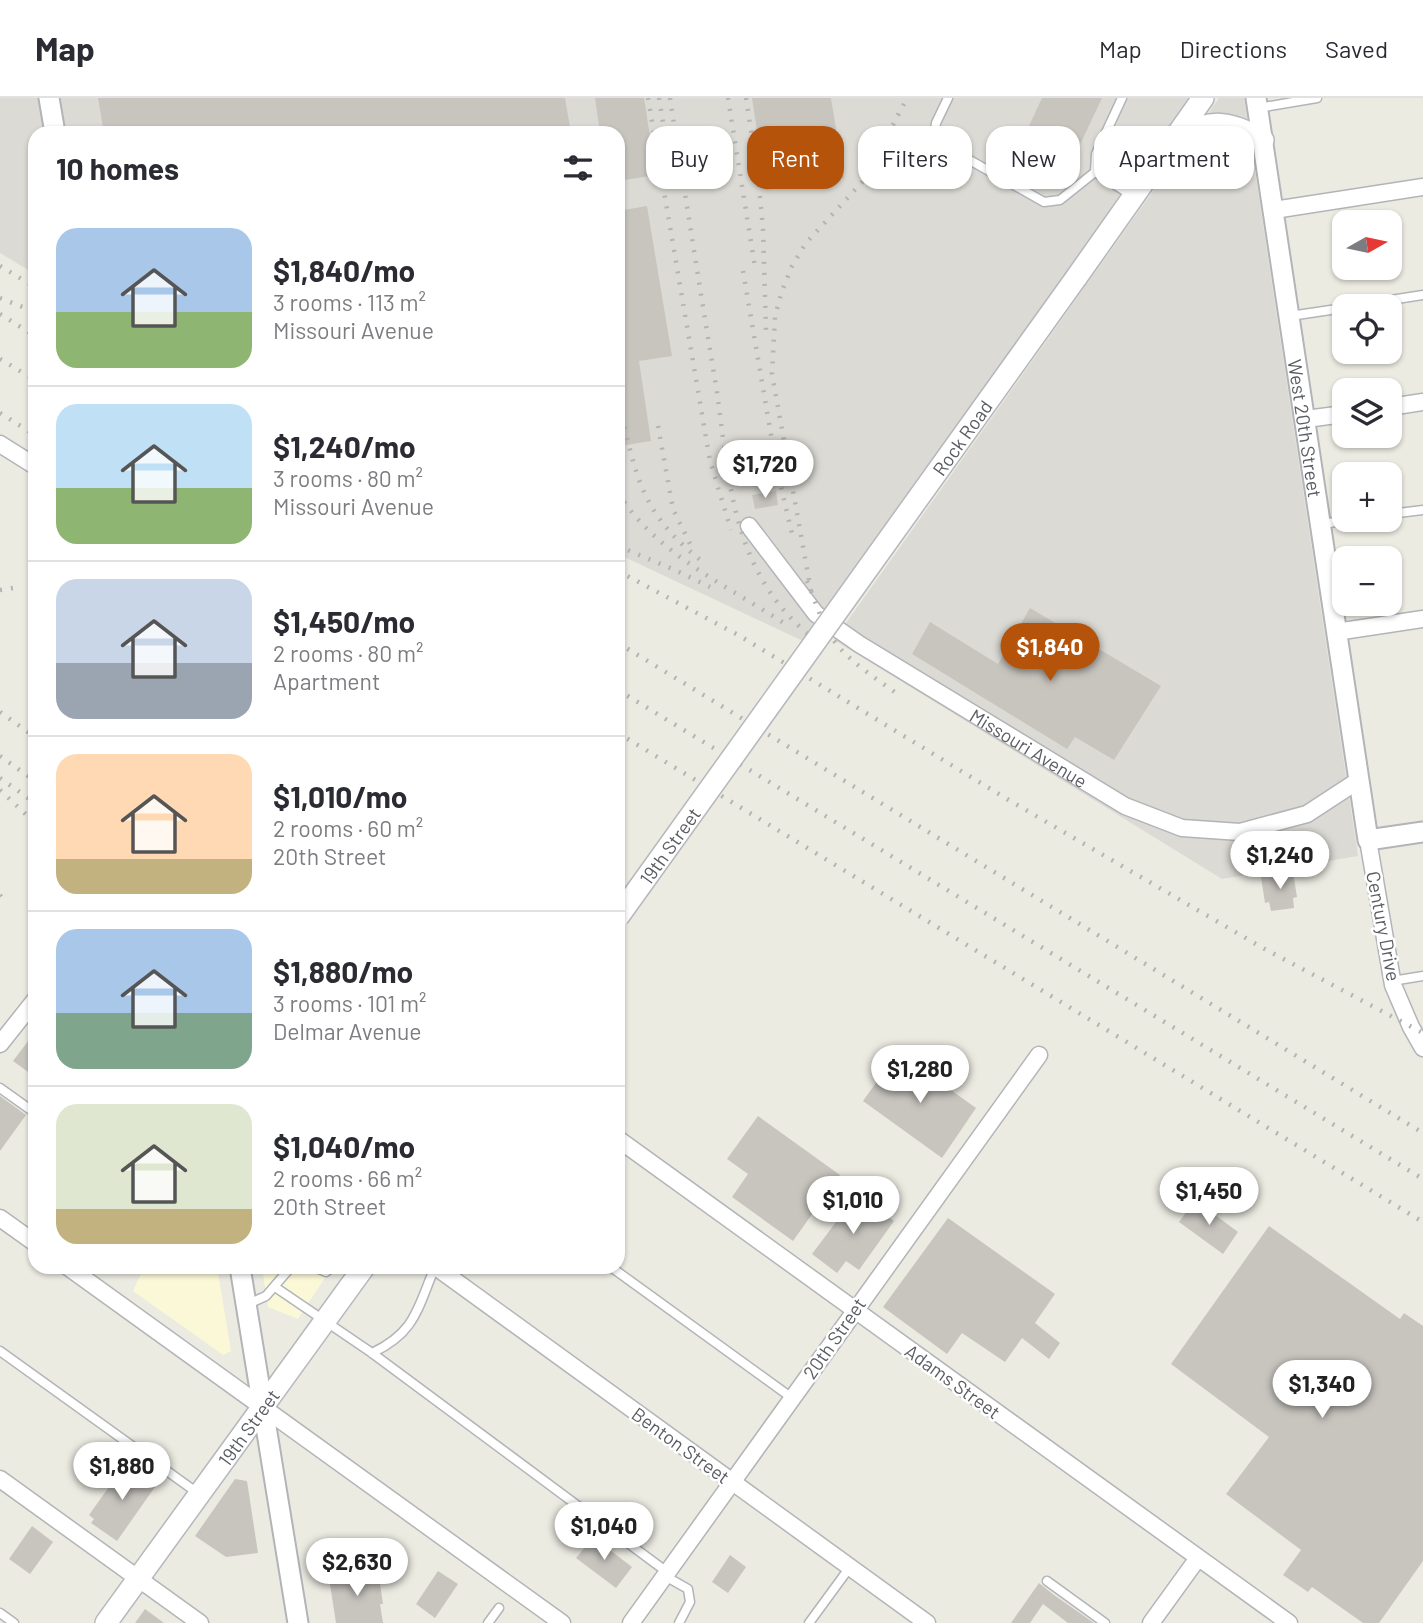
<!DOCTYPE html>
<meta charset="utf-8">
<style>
body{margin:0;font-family:Barlow,sans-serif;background:#f7f7f7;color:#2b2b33;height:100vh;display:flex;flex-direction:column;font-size:26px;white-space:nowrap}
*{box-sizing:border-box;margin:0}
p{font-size:23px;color:#7c7c81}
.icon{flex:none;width:38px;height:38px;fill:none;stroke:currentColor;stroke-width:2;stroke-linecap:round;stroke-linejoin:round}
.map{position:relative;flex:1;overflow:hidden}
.details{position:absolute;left:28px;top:28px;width:597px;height:1148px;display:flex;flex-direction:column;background:#fff;border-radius:21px;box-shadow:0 2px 5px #0004}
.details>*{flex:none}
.hud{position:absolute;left:646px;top:28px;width:665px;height:63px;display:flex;gap:14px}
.needle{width:46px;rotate:81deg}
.tools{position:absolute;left:1332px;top:112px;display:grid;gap:14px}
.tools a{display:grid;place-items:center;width:70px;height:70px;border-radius:14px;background:#fff;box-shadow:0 2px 5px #0004;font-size:35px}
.price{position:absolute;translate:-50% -60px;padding:0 16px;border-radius:24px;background:#fff;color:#222;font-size:23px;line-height:46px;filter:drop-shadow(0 2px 4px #0008)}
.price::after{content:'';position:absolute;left:50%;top:42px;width:21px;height:16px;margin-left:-10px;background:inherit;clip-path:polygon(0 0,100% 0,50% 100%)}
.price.on{background:#b45309;color:#fff}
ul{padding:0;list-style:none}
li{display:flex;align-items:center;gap:21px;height:175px;padding:0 28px}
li+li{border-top:2px solid #e1e1e2}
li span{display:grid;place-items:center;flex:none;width:196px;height:140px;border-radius:21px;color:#555}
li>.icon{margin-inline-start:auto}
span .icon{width:84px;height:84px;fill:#fffc;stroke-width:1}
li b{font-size:30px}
h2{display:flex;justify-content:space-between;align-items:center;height:84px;padding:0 28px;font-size:30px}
.chip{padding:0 24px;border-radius:21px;background:#fff;box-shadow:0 2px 5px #0004;font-size:24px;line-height:63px}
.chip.on{background:#b45309;color:#fff}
header{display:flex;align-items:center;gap:42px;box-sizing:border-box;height:98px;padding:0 35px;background:#fff;border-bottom:2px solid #e1e1e2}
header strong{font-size:33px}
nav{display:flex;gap:38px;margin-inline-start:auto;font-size:24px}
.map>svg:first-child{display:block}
.commercial{fill:#fbf8d8}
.industrial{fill:#dbdad4}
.building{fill:#c8c5bf}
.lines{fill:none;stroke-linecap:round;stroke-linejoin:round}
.service-casing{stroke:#b3b4b8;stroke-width:11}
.minor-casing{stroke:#b3b4b8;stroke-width:19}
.tertiary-casing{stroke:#b3b4b8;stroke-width:23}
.secondary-casing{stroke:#b6b7bd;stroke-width:24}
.service{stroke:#fff;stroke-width:8}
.minor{stroke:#fff;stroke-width:16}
.tertiary{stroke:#fff;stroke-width:19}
.secondary{stroke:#fff;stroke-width:21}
.rail{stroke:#b3b4b4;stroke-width:4.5;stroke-dasharray:2 9;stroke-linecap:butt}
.secondary-bridge-casing{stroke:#b6b7bd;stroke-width:24;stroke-linecap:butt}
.secondary-bridge{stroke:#fff;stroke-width:21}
.labels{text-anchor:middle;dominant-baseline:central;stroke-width:5;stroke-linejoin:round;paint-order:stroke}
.street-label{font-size:19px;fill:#5a5d62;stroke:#fff}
</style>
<header>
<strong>Map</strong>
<nav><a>Map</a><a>Directions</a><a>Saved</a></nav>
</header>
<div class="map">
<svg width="1423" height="1525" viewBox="0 0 1423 1525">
<rect width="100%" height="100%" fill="#ecebe2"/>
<g class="commercial">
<path d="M144,1169h73l14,84 -8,4 -90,-64z"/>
<path d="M262,1169h70l-34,52 -30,-12z"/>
</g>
<g class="industrial">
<path d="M0,0h1190l-387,543 -185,-87v-421h-583v141l-35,-21z"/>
<path d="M1219,0h25l114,758 -136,23 -388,-239z"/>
</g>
<g class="building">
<path d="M98,0h467l6,35h-467z"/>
<path d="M595,0h49l12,77 -38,6v-48h-18z"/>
<path d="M752,0h79l13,80 -78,12z"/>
<path d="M1042,0h60l-32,68 -48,-25z"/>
<path d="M647,108l25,150 -33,5 12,80 -31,5 -2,-17v-218z"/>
<path d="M776,393l2,14 -23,4 -3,-14z"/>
<path d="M1030,510l131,78 -47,74 -39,-23 -8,12 -155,-95 18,-32 68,42z"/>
<path d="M1293,774l4,25 -4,1 1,10 -23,3 -2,-9 -4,1 -4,-26z"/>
<path d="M35,934v45l-22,-16z"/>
<path d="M898,954l78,56 -34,50 -79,-57z"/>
<path d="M0,998l26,19 -26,36z"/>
<path d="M758,1018l82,59 -47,66 -61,-44 16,-23 -21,-15z"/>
<path d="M857,1096l37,27 -35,49 -13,-9 -9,12 -25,-19z"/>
<path d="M1195,1102l43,32 -15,22 -44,-32z"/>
<path d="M948,1120l107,76 -20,29 25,20 -11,16 -27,-21 -17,24 -43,-29 -15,21 -64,-47z"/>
<path d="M1269,1128l131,93 4,-6 19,13v235l-44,62h-16l-51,-36 -4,5 -25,-17 18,-25 -75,-56 43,-57 -98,-73z"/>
<path d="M132,1368l25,18 -40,57 -26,-18 3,-4 -5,-4 34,-48 5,4z"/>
<path d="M235,1381l12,2 11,72 -32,4 -31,-21z"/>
<path d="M32,1428l21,16 -23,32 -21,-15z"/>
<path d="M593,1439l39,30 -16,21 -40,-30z"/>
<path d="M730,1457l16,12 -18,26 -16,-11z"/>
<path d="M378,1472l5,34h-3l3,19h-47l-7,-45z"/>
<path d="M438,1473l20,13 -23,34 -19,-14z"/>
<path d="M1039,1485l15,12 40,28h-26l-25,-19 -13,19h-19z"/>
<path d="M145,1511l19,14h-29z"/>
</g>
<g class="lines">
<g class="service-casing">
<g id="service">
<path d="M948,0l-12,25 -2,14 32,21 78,44 16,-2 35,-28"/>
<path d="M1122,0l-26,56 -1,18 36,23"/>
<path d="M1258,10l59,-10"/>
<path d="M1352,208l71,-11"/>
<path d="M1290,218l54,-8"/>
<path d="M1390,416l33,-4"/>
<path d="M1321,426l29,-4"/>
<path d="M1392,883l31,-5"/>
<path d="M0,990l35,25"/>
<path d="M314,1169l12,5 6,-5"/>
<path d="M611,1169l181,131"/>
<path d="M275,1189l97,66 295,219"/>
<path d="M246,1207l20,-9 25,-29"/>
<path d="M0,1253l199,143"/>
<path d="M372,1255c44,-21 45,-44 63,-86"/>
<path d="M665,1478l23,13 2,13 -11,21"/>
<path d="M1047,1483l58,42"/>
<path d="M0,1515l14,10"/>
<path d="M488,1525l11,-15"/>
<path d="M809,1525l41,-56"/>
</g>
</g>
<g class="minor-casing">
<g id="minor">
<path d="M1274,112l149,-23"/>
<path d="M1390,309l33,-5"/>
<path d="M1306,321l38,-5"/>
<path d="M0,346l35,22"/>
<path id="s1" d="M749,428l67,88 43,30 266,162 57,22 58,4 67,-18 52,-34"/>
<path d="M1336,534l87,-13"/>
<path d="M1368,742l25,145 18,42 12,21"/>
<path d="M0,946l35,-44"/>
<path d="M618,1041l671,484"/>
<path d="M0,1120l35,25"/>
<path d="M68,1169l494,356"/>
<path d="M436,1169l491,356"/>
<path d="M0,1381l200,144"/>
<path d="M631,1525l408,-568"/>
<path d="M1151,1525l47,-65"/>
</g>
</g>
<g class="tertiary-casing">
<g id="tertiary">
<path d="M49,0l6,35"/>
<path id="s2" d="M1256,0l112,742 55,-8"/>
<path d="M240,1169l58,356"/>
</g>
</g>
<g class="secondary-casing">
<g id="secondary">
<path d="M1176,37c40,-15 49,-15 87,5"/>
<path d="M1076,180l127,-180"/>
<path id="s3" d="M106,1525l258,-356"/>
</g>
</g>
<use href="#service" class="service"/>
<use href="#minor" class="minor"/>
<use href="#tertiary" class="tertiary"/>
<use href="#secondary" class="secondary"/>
<g class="rail">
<path d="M648,0l62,363 21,69"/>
<path d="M659,0l12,73"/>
<path d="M670,0c15,96 30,192 46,288 9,59 12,122 37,176 19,40 41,62 74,88"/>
<path d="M728,0l27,169"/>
<path d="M746,0l12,78 5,53 3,102"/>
<path d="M0,168l35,21"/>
<path d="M743,173l34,199 16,68"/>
<path d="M0,200l35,14"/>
<path d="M0,216l35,22"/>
<path d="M0,261l35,21"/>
<path d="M0,315l35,22"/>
<path d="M658,328l15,83 18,37"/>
<path d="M625,329c13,64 27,95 79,136"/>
<path d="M618,395c39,62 112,94 172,134"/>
<path d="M618,448l57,24 35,17"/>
<path d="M618,473l122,65 267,163 254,148 162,86"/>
<path d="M807,483c8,19 14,40 25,57 16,23 42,39 64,55"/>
<path d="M0,492l20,-3"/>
<path d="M811,493l-39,-217 3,-58 7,-25 10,-25 14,-23 58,-63 43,-82"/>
<path d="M618,545l805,490"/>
<path d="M618,592l805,489"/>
<path d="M0,614l35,25"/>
<path d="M618,635l805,489"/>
<path d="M0,658l35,25"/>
<path d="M0,680l35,25"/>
<path d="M0,692l35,33"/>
<path d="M0,797l5,7"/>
</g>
<g class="secondary-bridge-casing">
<g id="secondary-bridge">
<path id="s4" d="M618,819l458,-639"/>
</g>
</g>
<use href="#secondary-bridge" class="secondary-bridge"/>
</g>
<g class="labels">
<g class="street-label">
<text stroke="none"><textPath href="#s2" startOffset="334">West 20th Street</textPath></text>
<text stroke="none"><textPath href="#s4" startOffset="590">Rock Road</textPath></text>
<text stroke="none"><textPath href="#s1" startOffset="362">Missouri Avenue</textPath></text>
<text stroke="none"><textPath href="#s4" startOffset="88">19th Street</textPath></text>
<text transform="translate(1384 828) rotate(79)">Century Drive</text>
<text transform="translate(834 1240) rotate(-55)">20th Street</text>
<text transform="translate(953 1283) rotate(36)">Adams Street</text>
<text stroke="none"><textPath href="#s3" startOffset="242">19th Street</textPath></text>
<text transform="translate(681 1347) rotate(36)">Benton Street</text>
</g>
</g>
</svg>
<div class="tools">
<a><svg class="needle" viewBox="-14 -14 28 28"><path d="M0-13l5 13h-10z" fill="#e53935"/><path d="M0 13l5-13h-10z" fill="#7c7c81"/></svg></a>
<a><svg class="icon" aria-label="locate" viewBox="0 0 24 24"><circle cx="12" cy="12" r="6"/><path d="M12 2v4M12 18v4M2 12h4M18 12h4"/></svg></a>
<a><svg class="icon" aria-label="layers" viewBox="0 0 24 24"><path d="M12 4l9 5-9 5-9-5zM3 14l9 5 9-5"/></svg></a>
<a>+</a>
<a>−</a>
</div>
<b class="price" style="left:765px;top:402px">$1,720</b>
<b class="price on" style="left:1050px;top:585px">$1,840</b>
<b class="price" style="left:1280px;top:793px">$1,240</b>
<b class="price" style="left:920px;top:1007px">$1,280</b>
<b class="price" style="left:1209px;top:1129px">$1,450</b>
<b class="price" style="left:853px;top:1138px">$1,010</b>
<b class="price" style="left:1322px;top:1322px">$1,340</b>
<b class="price" style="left:122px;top:1404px">$1,880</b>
<b class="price" style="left:604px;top:1464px">$1,040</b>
<b class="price" style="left:357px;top:1500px">$2,630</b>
<div class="hud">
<a class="chip">Buy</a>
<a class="chip on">Rent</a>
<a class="chip">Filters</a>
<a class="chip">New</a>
<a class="chip">Apartment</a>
</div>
<section class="details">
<h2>10 homes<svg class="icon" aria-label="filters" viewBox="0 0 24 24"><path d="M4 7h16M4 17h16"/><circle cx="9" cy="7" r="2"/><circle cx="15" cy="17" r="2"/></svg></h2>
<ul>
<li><span style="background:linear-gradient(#a9c7e8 60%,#8fb573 0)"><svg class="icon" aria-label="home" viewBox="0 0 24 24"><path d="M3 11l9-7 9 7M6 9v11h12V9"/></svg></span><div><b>$1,840/mo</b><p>3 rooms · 113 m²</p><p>Missouri Avenue</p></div></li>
<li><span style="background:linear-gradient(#bfe0f5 60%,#8fb573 0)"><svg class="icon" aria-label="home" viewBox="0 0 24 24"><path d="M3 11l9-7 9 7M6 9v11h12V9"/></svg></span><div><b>$1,240/mo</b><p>3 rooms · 80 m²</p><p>Missouri Avenue</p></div></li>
<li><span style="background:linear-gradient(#c9d6e8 60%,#9aa5b1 0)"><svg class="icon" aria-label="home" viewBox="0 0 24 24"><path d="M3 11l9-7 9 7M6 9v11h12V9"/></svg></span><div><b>$1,450/mo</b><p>2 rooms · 80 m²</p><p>Apartment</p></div></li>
<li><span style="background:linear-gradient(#ffd9b3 75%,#c2b280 0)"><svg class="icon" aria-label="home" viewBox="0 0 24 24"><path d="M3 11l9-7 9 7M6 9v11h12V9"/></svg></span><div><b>$1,010/mo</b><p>2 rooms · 60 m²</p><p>20th Street</p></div></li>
<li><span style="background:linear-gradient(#a9c7e8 60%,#7fa58c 0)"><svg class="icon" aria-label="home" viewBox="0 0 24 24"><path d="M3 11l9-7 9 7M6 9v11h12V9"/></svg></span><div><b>$1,880/mo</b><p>3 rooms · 101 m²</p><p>Delmar Avenue</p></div></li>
<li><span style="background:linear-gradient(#dfe7d0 75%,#c2b280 0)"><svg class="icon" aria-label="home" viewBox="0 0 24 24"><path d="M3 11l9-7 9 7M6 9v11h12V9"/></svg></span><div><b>$1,040/mo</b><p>2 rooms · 66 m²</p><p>20th Street</p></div></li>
</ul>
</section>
</div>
